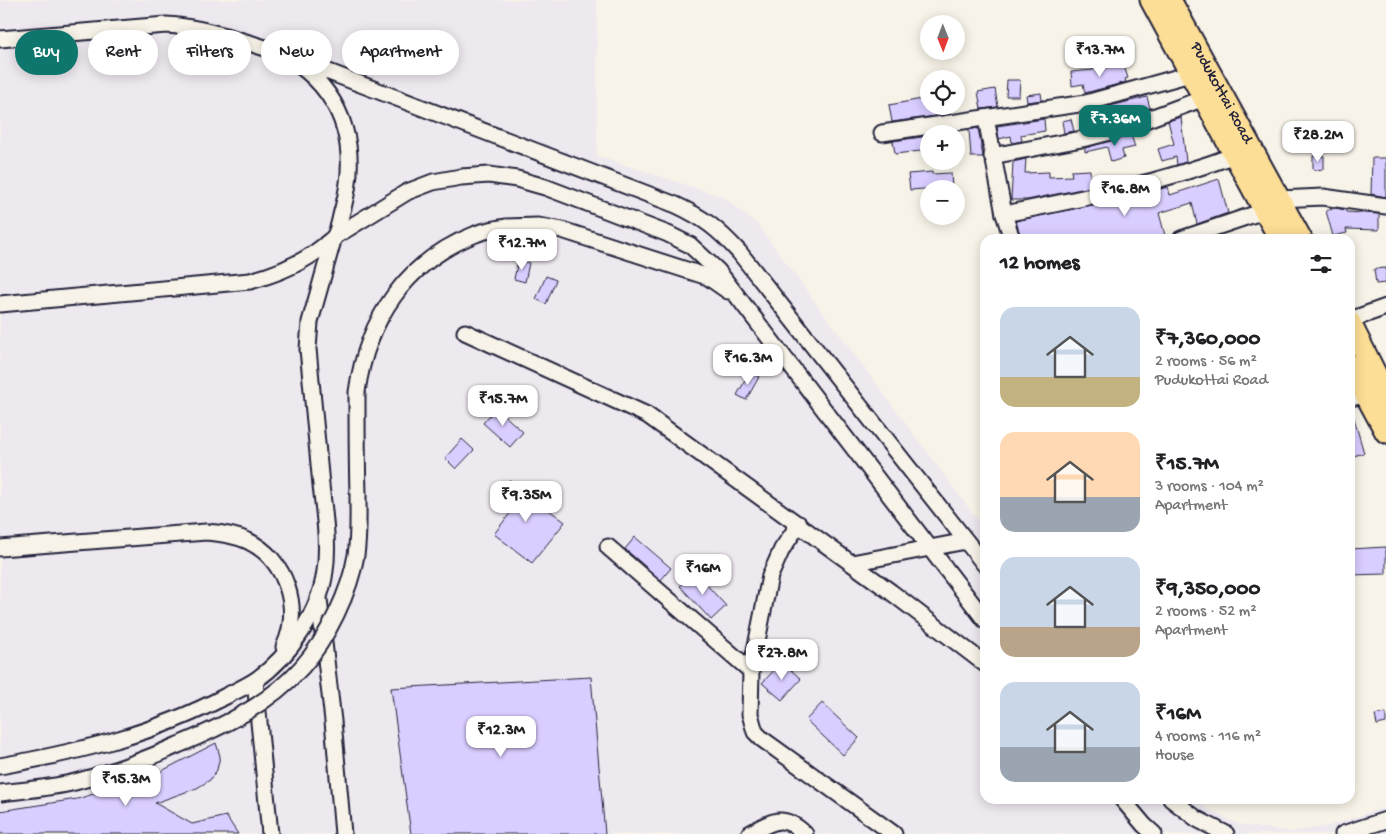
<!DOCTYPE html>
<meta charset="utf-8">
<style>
body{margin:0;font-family:"Gochi Hand",sans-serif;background:#f6f6f6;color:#202124;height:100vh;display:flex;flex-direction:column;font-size:19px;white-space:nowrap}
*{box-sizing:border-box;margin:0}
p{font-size:16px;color:#757577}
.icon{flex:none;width:28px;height:28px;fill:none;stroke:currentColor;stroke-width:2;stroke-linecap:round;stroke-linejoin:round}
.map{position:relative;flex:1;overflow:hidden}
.drawer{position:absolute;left:980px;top:234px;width:375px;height:570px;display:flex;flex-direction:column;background:#fff;border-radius:15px;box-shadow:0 2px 12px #0003}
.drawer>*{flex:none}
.guide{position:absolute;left:15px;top:30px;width:475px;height:45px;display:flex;gap:10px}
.needle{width:32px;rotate:179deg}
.fabs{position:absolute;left:920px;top:15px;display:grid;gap:10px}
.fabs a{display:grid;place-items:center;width:45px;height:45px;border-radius:50%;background:#fff;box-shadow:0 2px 12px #0003;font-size:25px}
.price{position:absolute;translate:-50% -42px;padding:0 11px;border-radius:10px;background:#fff;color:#222;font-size:16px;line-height:32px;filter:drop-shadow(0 1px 2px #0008)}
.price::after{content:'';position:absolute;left:50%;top:30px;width:15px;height:11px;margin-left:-8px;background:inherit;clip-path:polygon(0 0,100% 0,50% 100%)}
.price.active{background:#0f766e;color:#fff}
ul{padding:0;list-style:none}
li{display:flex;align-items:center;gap:15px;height:125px;padding:0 20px}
li span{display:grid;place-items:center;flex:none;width:140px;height:100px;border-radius:15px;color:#555}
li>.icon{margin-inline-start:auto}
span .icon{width:60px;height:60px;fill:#fffc;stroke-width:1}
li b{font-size:21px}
h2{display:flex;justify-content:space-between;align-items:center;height:60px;padding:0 20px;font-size:21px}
.pill{padding:0 18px;border-radius:22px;background:#fff;box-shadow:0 2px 12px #0003;font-size:18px;line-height:45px}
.pill.active{background:#0f766e;color:#fff}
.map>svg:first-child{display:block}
.built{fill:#eee8ef}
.building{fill:#dacdff;stroke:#22223b}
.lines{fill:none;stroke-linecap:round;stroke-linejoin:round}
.minor-casing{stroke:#22223b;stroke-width:19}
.highway-casing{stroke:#22223b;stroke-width:25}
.minor{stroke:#f7f3e8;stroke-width:15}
.highway{stroke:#fdde96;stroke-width:21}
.minor-bridge-casing{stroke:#22223b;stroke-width:19;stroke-linecap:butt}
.minor-bridge{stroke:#f7f3e8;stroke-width:15}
.labels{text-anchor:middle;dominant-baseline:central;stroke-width:4.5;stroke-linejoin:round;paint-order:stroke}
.street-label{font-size:16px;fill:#22223b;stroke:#f7f3e8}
</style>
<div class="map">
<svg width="1386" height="834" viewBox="0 0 1386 834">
<rect width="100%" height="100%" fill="#f7f3e8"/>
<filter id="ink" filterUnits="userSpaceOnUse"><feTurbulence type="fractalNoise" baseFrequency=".02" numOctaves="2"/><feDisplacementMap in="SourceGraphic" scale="10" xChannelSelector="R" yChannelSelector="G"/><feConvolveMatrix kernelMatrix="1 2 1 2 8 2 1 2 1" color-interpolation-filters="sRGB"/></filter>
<g filter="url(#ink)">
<path class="built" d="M0,0h597v156l126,41 34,27 228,306v269h210l13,10 33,16 49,7 39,-6 57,-19v27h-1386z"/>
<g class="building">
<path d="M1123,63l5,15 -3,1 1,3 -41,11 -2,-9 -11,2 -1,-14 22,-2 -1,-2 24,-2z"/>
<path d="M1007,80h13l-1,16h-13z"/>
<path d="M995,89l3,18 -17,2 -3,-17z"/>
<path d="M1041,93l1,7 -15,2 -1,-7z"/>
<path d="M1147,97l3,11 -43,15 -5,-15z"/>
<path d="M922,99l1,7h26l1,8 -58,8 -3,-17z"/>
<path d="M1181,117l5,45 -9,3 -1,-8 -14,4 -4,-12 16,-5 -6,-23z"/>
<path d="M1044,119l1,12 -24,4 1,6 -10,2 -1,-7 -12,3 -2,-13z"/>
<path d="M1071,119l3,12 -10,2 -2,-12z"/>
<path d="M978,128l5,29h-12l-2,-27z"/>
<path d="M1131,135l4,12 -13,3 2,8 -13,4 -4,-15 -22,5v-4z"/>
<path d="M929,136v14l-34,4 -2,-13z"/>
<path d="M1313,156h11v13l-11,1z"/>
<path d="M1372,158h14v39l-15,-3z"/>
<path d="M1026,159l-1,14 24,-1v5l23,-1 -1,-5 19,-1 1,17 -64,13h-16l2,-38z"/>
<path d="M932,172v2l19,-1 1,16 -13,-1 -29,2 -2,-16z"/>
<path d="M1219,179l9,34 -31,11 -5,-21 -33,10 7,26h-145l-5,-18 104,-22v10l36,-6 -3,-12 15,-4 2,8z"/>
<path d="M1335,208l11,2v2l33,2v16l-33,-1 1,4 -14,3 -7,-25z"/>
<path d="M518,260l11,3 -4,19 -11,-3z"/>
<path d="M1386,268v15l-10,1 -2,-15z"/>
<path d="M546,276l10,4 -10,24 -10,-5z"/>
<path d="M750,372l9,5 -13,23 -9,-5z"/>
<path d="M496,408l27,24 -13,15 -27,-24z"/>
<path d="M1353,415l11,38 -14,4v-41z"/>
<path d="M462,439l12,11 -18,19 -11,-11z"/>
<path d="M509,480l56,42 -33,41 -38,-29 17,-22 -16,-11z"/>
<path d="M635,537l36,31 -10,12 -36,-31z"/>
<path d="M1386,547v27l-36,1v-26z"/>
<path d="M695,572l31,34 -15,14 -31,-34z"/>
<path d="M782,662l19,17 -19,21 -20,-17z"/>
<path d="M591,677l14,157h-194l-20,-146z"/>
<path d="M822,703l37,35 -16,17 -37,-35z"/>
<path d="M1386,713v10l-9,2 -2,-10z"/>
<path d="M216,743l4,13 -3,14 -7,10 -13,8 -42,15 37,21 34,-8 12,18h-238v-23l77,-12 73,-22z"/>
</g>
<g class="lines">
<g class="minor-casing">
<g id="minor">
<path d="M0,39l166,-14c36,2 69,14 103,24l407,156c28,13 42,24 63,47l246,313"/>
<path d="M986,118l18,96 8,25"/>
<path d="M882,133l204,-30 104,-29"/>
<path d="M992,156l95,-18 34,-9 83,-31"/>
<path d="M1279,199l44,-2 63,9"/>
<path d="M1004,214c78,-15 156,-31 231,-59"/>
<path d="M506,227l32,-1 24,4 146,47 20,14"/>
<path d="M1181,239l83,-28"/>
<path d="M0,304l250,-23c27,-7 53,-18 75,-36 2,-3 7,-5 9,-8 5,-7 6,-20 9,-29 15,-55 4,-108 -44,-143"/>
<path d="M1350,320l36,-13"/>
<path d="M465,332l182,83 244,177 94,72"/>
<path d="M1350,398l16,-3"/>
<path d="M799,524l-17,25 -12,27 -19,95 -1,43 5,18 7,7 132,95"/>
<path d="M608,547l143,124"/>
<path d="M0,548l206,-16c14,1 29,3 42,9 38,18 54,68 36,106"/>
<path d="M852,563l114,-22"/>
<path d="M319,599l14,122 10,113"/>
<path d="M255,681l15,153"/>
<path d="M0,766c78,-14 155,-32 226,-70 10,-5 21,-10 30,-16 33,-23 64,-68 69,-109 4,-28 -1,-58 -4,-86 -4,-45 -9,-90 -13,-136l2,-27 24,-85 73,-45 26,-10 28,-5 28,-2 28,4 28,8 123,47 22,11 28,26 267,349"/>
<path d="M1122,799l22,26 10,9"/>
<path d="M1171,799l26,20 29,15"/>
<path d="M749,834c24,-13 34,-21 56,0"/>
<path d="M1343,834l43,-14"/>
</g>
</g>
<g class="highway-casing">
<g id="highway">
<path d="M1151,0l129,239"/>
<path id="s1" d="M1170,0l131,239"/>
<path d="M1350,323l36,72"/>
<path d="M1350,365l36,67"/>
</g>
</g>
<use href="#minor" class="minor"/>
<use href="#highway" class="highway"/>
<g class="minor-bridge-casing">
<path id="minor-bridge" d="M0,793c25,-3 51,-5 75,-11 35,-9 70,-22 103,-37 46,-19 91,-41 124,-78 25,-28 48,-75 54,-112 3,-19 2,-41 2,-61 -1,-34 -1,-68 -1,-102 10,-73 49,-131 119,-158 9,-4 20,-5 30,-7"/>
</g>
<use href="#minor-bridge" class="minor-bridge"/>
</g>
</g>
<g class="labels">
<g class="street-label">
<text stroke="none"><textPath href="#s1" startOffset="106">Pudukottai Road</textPath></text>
</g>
</g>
</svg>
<div class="fabs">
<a><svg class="needle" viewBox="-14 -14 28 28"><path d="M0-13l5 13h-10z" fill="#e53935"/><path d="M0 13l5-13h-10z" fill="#757577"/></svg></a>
<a><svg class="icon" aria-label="locate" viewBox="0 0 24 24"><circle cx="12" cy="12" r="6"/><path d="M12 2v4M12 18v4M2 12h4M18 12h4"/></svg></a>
<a>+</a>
<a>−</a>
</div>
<b class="price" style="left:1100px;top:78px">₹13.7M</b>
<b class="price active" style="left:1115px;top:147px">₹7.36M</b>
<b class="price" style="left:1318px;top:163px">₹28.2M</b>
<b class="price" style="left:1125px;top:217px">₹16.8M</b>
<b class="price" style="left:522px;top:271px">₹12.7M</b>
<b class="price" style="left:748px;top:386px">₹16.3M</b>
<b class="price" style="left:503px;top:427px">₹15.7M</b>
<b class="price" style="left:526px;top:523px">₹9.35M</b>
<b class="price" style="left:703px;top:596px">₹16M</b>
<b class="price" style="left:782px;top:681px">₹27.8M</b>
<b class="price" style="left:501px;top:758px">₹12.3M</b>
<b class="price" style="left:126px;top:807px">₹15.3M</b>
<div class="guide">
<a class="pill active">Buy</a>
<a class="pill">Rent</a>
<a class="pill">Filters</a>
<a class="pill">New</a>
<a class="pill">Apartment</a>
</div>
<section class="drawer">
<h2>12 homes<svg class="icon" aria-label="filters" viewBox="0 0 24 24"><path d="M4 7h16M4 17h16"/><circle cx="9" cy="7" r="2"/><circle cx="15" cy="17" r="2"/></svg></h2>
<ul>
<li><span style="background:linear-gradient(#c9d6e8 70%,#c2b280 0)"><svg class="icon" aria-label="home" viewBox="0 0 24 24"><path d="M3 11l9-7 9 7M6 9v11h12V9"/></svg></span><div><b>₹7,360,000</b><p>2 rooms · 56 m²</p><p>Pudukottai Road</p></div></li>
<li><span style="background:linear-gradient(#ffd9b3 65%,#9aa5b1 0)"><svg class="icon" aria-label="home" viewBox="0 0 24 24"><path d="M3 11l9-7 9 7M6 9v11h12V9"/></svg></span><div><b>₹15.7M</b><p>3 rooms · 104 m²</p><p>Apartment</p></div></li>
<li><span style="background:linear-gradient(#c9d6e8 70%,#b9a48a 0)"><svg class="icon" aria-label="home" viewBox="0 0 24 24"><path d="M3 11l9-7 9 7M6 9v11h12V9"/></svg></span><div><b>₹9,350,000</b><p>2 rooms · 52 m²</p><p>Apartment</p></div></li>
<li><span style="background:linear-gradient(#c9d6e8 65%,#9aa5b1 0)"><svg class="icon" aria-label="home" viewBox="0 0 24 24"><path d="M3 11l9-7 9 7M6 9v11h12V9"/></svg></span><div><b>₹16M</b><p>4 rooms · 116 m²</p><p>House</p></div></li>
</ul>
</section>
</div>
